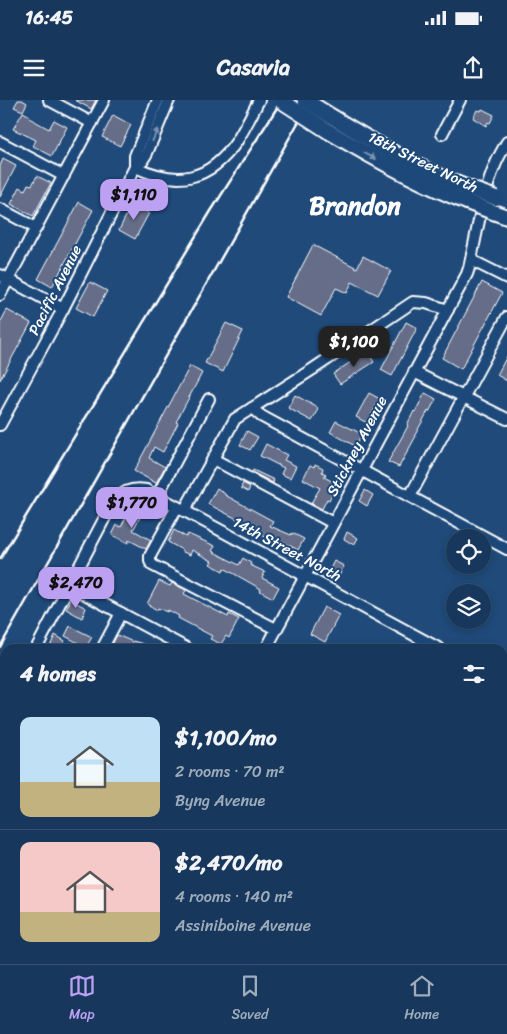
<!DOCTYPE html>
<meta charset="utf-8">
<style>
body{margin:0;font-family:Sriracha,sans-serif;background:#203f62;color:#f1f3f6;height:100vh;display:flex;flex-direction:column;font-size:19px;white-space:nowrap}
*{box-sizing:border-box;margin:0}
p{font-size:16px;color:#9eacbb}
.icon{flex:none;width:28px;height:28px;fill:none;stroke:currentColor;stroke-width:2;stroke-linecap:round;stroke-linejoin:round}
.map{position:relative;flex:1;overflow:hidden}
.sheet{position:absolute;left:0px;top:544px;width:508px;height:321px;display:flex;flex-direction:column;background:#17385c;border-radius:15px 15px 0 0;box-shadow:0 2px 8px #0003,0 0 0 1px #365272}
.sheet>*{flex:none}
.buttons{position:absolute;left:446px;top:429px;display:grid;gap:10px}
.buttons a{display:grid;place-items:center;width:45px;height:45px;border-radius:50%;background:#17385c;box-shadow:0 2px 8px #0003,0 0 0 1px #365272;font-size:25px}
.price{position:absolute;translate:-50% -42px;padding:0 11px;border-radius:10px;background:#bca0f2;color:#111;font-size:16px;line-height:32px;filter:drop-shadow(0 1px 2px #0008)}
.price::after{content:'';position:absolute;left:50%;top:30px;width:15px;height:11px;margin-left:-8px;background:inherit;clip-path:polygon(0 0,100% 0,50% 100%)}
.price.active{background:#222;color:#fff}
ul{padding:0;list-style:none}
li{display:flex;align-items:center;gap:15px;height:125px;padding:0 20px}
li+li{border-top:1px solid #365272}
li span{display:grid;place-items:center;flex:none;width:140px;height:100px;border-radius:10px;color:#555}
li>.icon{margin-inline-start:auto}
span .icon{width:60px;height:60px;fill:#fffc;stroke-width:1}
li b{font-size:21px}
h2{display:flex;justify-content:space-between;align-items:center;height:60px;padding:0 20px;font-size:21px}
.status{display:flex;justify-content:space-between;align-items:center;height:35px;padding:0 25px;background:#17385c;direction:ltr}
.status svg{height:14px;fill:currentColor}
header{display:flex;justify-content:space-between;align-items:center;height:65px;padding:0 20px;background:#17385c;font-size:22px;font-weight:700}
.menu{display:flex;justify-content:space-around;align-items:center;height:70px;border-top:1px solid #365272;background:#17385c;font-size:14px;color:#9eacbb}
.menu a{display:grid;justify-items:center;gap:2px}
.menu .active{color:#bca0f2}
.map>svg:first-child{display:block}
.green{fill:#4b7e8a;stroke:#a5bec4}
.building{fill:#656d89;stroke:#fff}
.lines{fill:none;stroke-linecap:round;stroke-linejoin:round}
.minor-casing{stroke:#fff;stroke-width:14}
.major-casing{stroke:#fff;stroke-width:18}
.minor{stroke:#1f4a7a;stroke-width:10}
.major{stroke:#1f4a7a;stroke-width:14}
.rail{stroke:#fff;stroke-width:2.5}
.major-bridge-casing{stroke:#fff;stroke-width:18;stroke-linecap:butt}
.major-bridge{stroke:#1f4a7a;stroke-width:14}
.oneway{fill:#7992af}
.labels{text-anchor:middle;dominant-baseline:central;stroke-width:4;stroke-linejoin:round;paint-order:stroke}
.street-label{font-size:15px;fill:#fff;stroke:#1f4a7a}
.town-label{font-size:25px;font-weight:bold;fill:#fff;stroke:#1f4a7a}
</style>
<div class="status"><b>16:45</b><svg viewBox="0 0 49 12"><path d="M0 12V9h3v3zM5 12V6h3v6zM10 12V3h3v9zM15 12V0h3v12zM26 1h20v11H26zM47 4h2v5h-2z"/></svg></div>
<header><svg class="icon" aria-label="menu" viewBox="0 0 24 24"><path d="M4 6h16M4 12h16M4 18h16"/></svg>Casavia<svg class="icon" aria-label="share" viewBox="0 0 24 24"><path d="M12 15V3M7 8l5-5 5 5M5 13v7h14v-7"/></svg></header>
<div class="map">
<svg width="507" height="864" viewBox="0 0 507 864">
<rect width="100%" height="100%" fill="#1f4a7a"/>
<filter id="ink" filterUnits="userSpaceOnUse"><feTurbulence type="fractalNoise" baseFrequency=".02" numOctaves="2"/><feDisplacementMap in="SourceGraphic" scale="10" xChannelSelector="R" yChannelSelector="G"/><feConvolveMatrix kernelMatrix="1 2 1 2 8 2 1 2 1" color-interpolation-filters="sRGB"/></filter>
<g filter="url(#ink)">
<path class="green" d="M507,655v69l-4,-3 -1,-60z"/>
<g class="building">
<path d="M18,0h4l5,3 -4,8 -9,-4z"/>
<path d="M75,0h21l-5,9z"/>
<path d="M482,9l12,6 -4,8 -2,-1 -2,4 -13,-8 4,-8 4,1z"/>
<path d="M23,12l7,4 -1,2 20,11 5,-9 13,7 -15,29 -19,-10 3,-6 -23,-11z"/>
<path d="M113,15l18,10 -11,21 -18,-9z"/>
<path d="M3,59l13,7 -16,31v-31z"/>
<path d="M37,76l14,7 -18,33 -22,-12 9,-17 5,3 3,-6 4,1z"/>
<path d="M79,102l14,8 -41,77 -14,-8z"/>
<path d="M132,104l17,9 -14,26 -16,-9z"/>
<path d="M313,145l44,23 6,-12 28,15 -13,24 -26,-13 -5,11 -11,-5 -15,28 -35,-19z"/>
<path d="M90,182l17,9 -14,26 -17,-9z"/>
<path d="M482,182l20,11 -41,76 -19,-11z"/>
<path d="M7,210l24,13 -31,57v-57z"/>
<path d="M406,222l11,6 -25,48 -11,-6z"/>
<path d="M226,223l17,8 -20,41 -18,-9z"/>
<path d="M367,251l7,11 -34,22 -7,-10z"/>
<path d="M507,256v25l-10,-6z"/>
<path d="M190,266l12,7 -26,49 2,1 -15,29 -9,-5 -5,11 16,9 -9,16 -22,-12z"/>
<path d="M369,293l11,6 -13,24 -11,-6z"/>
<path d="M425,293l11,6 -7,13 -1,-1 -13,24 1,1 -17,31 -11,-5 20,-36 -1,-1 7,-14 1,1z"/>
<path d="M295,295l23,13 -1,2 1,1 -6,10 -24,-13z"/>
<path d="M336,321l26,13 -7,12 -25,-14z"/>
<path d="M247,331l11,6 -8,13 -10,-5z"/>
<path d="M266,344l21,11 -3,5 12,6 -6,12 -9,-4 3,-6 -24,-12z"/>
<path d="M315,364l8,4 -1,4 4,2 -2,3 13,7 -8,16 -2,-1 -5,10 -11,-6 9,-15 -17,-9 7,-14 4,2z"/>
<path d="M253,370l21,10 -1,3 -21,-11z"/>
<path d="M243,383l7,4 -2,5 -7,-4z"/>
<path d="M217,388l8,6v1l48,26 -3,5 21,9 1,-2 12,6 -6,11 -18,-10 -3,6 -8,-3 2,-3 -31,-17 1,-2 -33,-17z"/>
<path d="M365,390l8,5 -6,11 -8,-5z"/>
<path d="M132,405l12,5 -11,20 18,10 -5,9 -17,-9 -1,3 -16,-8 5,-10 4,2z"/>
<path d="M174,430l12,7 2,-3 27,12 -3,5 27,14 4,-7 8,5 -1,2 15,7 -3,6 17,9 -6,11 -13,-7 1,-2 -37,-21 -1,3 -13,-7 2,-3 -20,-11 -2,5 -9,-4 1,-1 -14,-8z"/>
<path d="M347,432l11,6 -4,7 -10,-6z"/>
<path d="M334,461l10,5 -6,12 -7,-3 2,-5 -3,-1z"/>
<path d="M159,481l11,5 2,-3 14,7 -2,4 44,23 1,-3 10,5 -10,19 -3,-2 -5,8 -11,-5 2,-3 -34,-18 1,-2 -11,-6 -1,2 -9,-4 -1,2 -10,-6z"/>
<path d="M71,500l15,8 -4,10 -16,-9z"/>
<path d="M324,507l15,8 -14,27 -15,-8z"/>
<path d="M70,526l22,11 -6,10 -21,-11z"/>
<path d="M55,535l10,6 -4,8h-12z"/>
<path d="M117,535l16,7v-1l21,6 -1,2h-38l-4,-2z"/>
</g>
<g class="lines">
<g class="minor-casing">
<g id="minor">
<path d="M49,0l43,23"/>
<path d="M442,34l18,-34"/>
<path d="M0,42l64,34"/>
<path d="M135,67c42,19 74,15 102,-26 8,-13 15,-27 22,-41"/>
<path d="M135,67l7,-6 5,-8 22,-53"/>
<path d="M0,109l36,19"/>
<path d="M471,160l36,18"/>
<path d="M0,175l63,34"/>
<path d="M0,195l104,-195"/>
<path d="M414,272l93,47"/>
<path d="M252,308l9,8 246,133"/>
<path d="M0,325l63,-116 72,-142v-11l23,-56"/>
<path d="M213,359l120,64"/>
<path d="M157,396l52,-97"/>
<path d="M410,396l97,-179"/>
<path d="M177,407l-27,49v5l2,4 124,64"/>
<path d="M184,411l51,-92 78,-50 100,-67 13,1 22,7"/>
<path d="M70,486l118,63"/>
<path d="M36,549l76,-145c11,-12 18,-17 34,-14l294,159"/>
<path d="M102,549l19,-36"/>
<path d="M266,549l201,-375 2,-6c8,-34 13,-73 27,-105 3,-7 7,-14 11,-21"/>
<path d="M502,583l5,2"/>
<path d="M0,615l5,-9"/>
<path d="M0,720l5,3"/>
<path d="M0,740l5,-10"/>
<path d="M0,770l5,-9"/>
<path d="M0,777l5,3"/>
<path d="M0,787l5,3"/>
<path d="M502,852l5,2"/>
<path d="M10,860l8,4"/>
<path d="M267,860l7,4"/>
<path d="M99,864l2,-4"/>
<path d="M201,864l2,-4"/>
<path d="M364,864l2,-4"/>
</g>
</g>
<g class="major-casing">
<g id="major">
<path d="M334,18c44,27 89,53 137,71"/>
<path d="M328,31c45,27 90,52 139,71"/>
<path d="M493,112l14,5"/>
</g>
</g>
<use href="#minor" class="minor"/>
<use href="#major" class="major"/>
<g class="rail">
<path d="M0,459l211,-348 71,-111"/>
<path d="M0,547l311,-547"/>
</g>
<g class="major-bridge-casing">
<g id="major-bridge">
<path d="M280,0l48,31"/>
<path d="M305,0l29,18"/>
<path d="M471,89l25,9"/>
<path d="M467,102l26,10"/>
</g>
</g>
<use href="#major-bridge" class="major-bridge"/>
</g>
<defs><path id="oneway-solid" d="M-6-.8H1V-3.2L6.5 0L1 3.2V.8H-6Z" transform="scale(1.25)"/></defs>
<g class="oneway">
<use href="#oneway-solid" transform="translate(155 35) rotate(-67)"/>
<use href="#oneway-solid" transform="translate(370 56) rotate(29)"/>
</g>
</g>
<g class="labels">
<g class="street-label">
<text transform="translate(423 62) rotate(26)">18th Street North</text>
<text transform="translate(55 190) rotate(-63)">Pacific Avenue</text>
<text transform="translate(357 346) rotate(-62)">Stickney Avenue</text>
<text transform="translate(287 449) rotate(28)">14th Street North</text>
</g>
<g class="town-label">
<text x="355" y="105">Brandon</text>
</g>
</g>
</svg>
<div class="buttons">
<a><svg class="icon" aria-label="locate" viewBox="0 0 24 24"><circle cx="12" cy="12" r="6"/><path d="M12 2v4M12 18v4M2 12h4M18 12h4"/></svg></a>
<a><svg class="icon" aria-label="layers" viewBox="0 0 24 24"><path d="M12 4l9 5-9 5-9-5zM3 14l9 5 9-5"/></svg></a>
</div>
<b class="price" style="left:134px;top:121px">$1,110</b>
<b class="price active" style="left:354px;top:268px">$1,100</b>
<b class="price" style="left:132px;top:429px">$1,770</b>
<b class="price" style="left:76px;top:509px">$2,470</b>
<section class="sheet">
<h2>4 homes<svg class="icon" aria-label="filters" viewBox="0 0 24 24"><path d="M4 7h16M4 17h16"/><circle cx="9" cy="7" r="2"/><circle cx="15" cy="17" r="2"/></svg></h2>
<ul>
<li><span style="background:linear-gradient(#bfe0f5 65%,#c2b280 0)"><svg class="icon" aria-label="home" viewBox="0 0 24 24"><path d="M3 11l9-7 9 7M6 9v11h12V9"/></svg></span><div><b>$1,100/mo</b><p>2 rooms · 70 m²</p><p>Byng Avenue</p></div></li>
<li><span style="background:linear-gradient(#f6c9c9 70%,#c2b280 0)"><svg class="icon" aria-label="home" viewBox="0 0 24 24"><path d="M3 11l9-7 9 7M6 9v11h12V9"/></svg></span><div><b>$2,470/mo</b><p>4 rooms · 140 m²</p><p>Assiniboine Avenue</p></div></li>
</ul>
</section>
</div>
<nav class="menu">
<a class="active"><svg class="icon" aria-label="map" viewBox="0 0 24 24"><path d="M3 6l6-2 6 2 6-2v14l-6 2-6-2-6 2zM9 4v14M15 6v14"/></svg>Map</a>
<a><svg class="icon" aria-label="saved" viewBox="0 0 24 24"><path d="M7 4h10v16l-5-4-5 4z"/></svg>Saved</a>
<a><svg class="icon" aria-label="home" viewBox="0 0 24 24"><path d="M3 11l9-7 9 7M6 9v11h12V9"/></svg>Home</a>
</nav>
